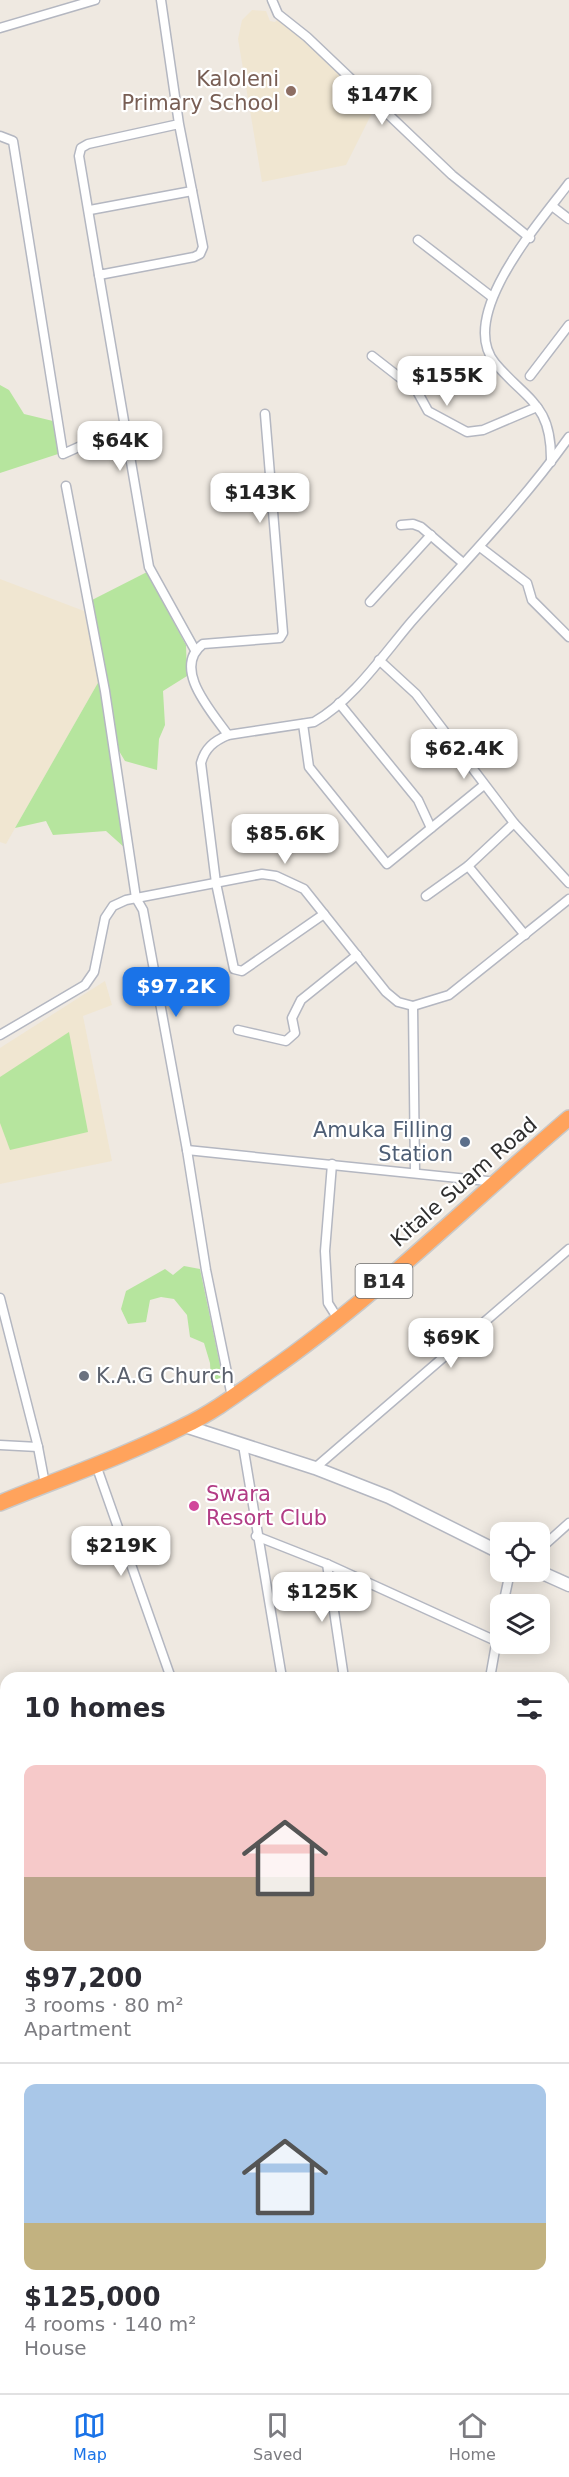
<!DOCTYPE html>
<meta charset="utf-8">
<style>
body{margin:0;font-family:"DejaVu Sans",sans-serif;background:#f2f2f3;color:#2b2b33;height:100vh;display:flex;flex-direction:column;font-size:22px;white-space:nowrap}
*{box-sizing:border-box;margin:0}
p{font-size:20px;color:#7c7c81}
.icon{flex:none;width:33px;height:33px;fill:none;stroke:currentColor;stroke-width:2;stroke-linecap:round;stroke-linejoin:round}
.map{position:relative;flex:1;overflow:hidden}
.side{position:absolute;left:0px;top:1672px;width:570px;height:722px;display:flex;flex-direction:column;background:#fff;border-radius:18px 18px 0 0;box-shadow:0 3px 15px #0003}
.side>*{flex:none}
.buttons{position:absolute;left:490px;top:1522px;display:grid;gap:12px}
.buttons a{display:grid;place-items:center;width:60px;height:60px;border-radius:12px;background:#fff;box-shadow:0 3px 15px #0003;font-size:30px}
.price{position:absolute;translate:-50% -51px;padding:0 14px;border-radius:12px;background:#fff;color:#222;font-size:20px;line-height:39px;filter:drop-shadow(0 2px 3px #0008)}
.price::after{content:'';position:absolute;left:50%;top:36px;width:18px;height:14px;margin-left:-9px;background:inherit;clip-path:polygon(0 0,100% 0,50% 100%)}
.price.selected{background:#1a73e8;color:#fff}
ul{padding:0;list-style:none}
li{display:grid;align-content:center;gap:12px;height:318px;padding:0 24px}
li+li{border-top:2px solid #e1e1e2}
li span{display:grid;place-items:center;height:186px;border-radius:12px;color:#555}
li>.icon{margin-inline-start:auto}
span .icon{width:108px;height:108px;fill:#fffc;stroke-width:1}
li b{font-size:26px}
h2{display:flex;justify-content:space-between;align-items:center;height:72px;padding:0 24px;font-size:26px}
.tab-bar{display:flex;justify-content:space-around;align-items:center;height:84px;border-top:2px solid #e1e1e2;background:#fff;font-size:16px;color:#7c7c81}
.tab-bar a{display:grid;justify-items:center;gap:3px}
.tab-bar .selected{color:#1a73e8}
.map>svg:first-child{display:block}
.education{fill:#f0e6d1}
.green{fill:#b6e59e}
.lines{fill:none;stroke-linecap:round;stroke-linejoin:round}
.street-casing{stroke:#b4b7c1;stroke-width:11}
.secondary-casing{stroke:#b4b7c1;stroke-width:15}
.highway-casing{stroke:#c9c9c9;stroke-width:18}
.street{stroke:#fff;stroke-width:8}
.secondary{stroke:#fff;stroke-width:12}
.highway{stroke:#ffa35c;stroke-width:15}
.education-dot{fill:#8d6e63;stroke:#fff;stroke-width:2}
.service-dot{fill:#5c6f8a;stroke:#fff;stroke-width:2}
.worship-dot{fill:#6b7280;stroke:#fff;stroke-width:2}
.hotel-dot{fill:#d1479c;stroke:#fff;stroke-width:2}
.labels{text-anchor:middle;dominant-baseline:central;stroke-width:4.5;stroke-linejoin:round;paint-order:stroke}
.shield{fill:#fff;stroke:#6d6d6d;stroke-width:1.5}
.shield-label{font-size:20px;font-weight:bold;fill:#2e2e2e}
.education-label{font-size:21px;fill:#785e54;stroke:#fff;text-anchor:end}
.service-label{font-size:21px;fill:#4e5e75;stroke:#fff;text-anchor:end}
.street-label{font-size:21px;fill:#2e2e2e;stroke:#fff}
.worship-label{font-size:21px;fill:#5b616d;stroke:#fff;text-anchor:start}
.hotel-label{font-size:21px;fill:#b23c85;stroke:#fff;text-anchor:start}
</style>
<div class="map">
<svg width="569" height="2393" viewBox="0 0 569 2393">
<rect width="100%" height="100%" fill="#efe9e1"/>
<g class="education">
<path d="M252,10l14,1 4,10 5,1 4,-4 7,4 89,85 -29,58 -84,17 -24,-143 4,-19z"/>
<path d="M0,579l84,32 15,70 -93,163 -6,-2z"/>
<path d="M105,981l7,24 -29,11 29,145 -112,23v-136z"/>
</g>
<g class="green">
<path d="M0,385l9,5 15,24 29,7 5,33 -58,19z"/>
<path d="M147,572l39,73 1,31 -24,15 2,34 -6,14 -2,31 -32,-9 -6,-10 -27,-151z"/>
<path d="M99,681l26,167 -19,-17 -53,4 -7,-14 -31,7z"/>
<path d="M69,1032l19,100 -78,18 -10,-27v-46z"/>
<path d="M184,1266l16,3 23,110 -12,2 -1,-18 -6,-20 -14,-6 -3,-22 -13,-16 -13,-2 -11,3 -4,22 -18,2 -7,-15 5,-18 39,-22 8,6z"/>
<path d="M0,1859l6,7v522h403v5h-409z"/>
</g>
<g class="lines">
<g class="street-casing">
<g id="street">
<path d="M161,0l18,124 24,123 -3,7 -6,3 -95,18 -20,-119 2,-8 7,-4 91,-20"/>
<path d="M272,0l6,14 29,23 145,138 78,63"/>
<path d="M0,28l95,-28"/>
<path d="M0,136l13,5 50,313 29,-13 35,-3"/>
<path d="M552,206l17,13"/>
<path d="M90,210l102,-19"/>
<path d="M418,240l74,57"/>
<path d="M99,275l50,292 46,83"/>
<path d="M372,356l45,35 11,20 39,21 16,-2 54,-23"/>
<path d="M530,376l39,-51"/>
<path d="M551,462c1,-59 -24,-61 -56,-99 -39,-48 46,-142 74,-180"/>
<path d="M66,486l39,205 31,207 7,12 44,240 19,120 26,127"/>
<path d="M401,525l12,-1 8,3 42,36"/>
<path d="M480,547l47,36 5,17 37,37"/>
<path d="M370,602l61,-67"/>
<path d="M379,660l37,34 98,129 55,60"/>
<path d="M339,703l79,97 13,28"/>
<path d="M303,724l6,43 78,97 97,-79"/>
<path d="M228,735c-16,-23 -57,-67 -25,-91l77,-6 3,-5 -18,-219"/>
<path d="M468,866l57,69"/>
<path d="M426,896l42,-30 46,-43"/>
<path d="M324,914l-82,57 -8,-2 -18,-86 -15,-120c4,-15 13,-22 27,-28l86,-13c39,-22 69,-67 98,-101 53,-60 110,-118 157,-184"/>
<path d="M413,1006l2,166"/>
<path d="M238,1030l48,11 9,-8 -3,-15 9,-18 56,-45"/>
<path d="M0,1035l85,-50 9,-13 11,-54 8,-12 13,-6 136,-26 14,2 28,13 82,103 12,10 15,4 36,-11 120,-96"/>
<path d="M187,1150l310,32"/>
<path d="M332,1164l-7,87 3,52 10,16"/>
<path d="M0,1298l38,149 7,37"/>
<path d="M0,1445l38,2"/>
<path d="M243,1445l39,233"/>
<path d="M96,1465l75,213"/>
<path d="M315,1468l254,-219"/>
<path d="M256,1536l71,28 169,77"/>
<path d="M540,1549l29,-26"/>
<path d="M327,1564l17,114"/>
<path d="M503,1605l7,-33"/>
<path d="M490,1678l11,-62"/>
<path d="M0,1871l6,6"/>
<path d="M564,1978l5,9"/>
<path d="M564,2128l5,9"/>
<path d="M564,2287l5,-1"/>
<path d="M402,2388l1,5"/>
<path d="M486,2388l1,5"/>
</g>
</g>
<g class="secondary-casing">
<g id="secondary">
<path d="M185,1426l130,42 74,29 112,56"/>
<path d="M540,1572l29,13"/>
</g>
</g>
<g class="highway-casing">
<path id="highway" d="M0,1503c61,-25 125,-47 184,-77 30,-14 57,-35 84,-54 108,-75 201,-169 301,-254"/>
</g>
<use href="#street" class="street"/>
<use href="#secondary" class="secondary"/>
<use href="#highway" class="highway"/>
</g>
<circle class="education-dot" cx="291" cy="91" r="6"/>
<circle class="service-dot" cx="465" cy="1142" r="6"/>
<circle class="worship-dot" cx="84" cy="1376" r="6"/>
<circle class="hotel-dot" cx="194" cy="1506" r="6"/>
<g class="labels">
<rect class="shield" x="355.5" y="1264" width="57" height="34" rx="4.5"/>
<g class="shield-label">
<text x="384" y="1281">B14</text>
</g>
<g class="education-label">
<text x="279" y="79">Kaloleni<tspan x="279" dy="24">Primary School</tspan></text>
</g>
<g class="service-label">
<text x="453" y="1130">Amuka Filling<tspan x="453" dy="24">Station</tspan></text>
</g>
<g class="street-label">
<text transform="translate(464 1182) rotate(-41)">Kitale Suam Road</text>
</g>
<g class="worship-label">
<text x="96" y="1376">K.A.G Church</text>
</g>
<g class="hotel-label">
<text x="206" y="1494">Swara<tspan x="206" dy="24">Resort Club</tspan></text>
</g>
</g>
</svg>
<div class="buttons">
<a><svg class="icon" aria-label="locate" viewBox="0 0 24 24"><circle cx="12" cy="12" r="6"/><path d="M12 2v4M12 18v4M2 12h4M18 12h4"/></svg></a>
<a><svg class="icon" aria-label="layers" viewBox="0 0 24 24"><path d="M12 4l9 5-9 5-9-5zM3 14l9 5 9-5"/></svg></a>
</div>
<b class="price" style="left:382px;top:126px">$147K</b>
<b class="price" style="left:447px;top:407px">$155K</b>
<b class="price" style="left:120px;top:472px">$64K</b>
<b class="price" style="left:260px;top:524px">$143K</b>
<b class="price" style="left:464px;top:780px">$62.4K</b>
<b class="price" style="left:285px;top:865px">$85.6K</b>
<b class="price selected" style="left:176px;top:1018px">$97.2K</b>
<b class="price" style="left:451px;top:1369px">$69K</b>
<b class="price" style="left:121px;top:1577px">$219K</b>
<b class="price" style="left:322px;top:1623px">$125K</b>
<section class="side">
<h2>10 homes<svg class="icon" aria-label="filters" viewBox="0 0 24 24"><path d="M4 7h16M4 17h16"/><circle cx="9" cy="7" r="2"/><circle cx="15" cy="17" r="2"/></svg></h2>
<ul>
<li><span style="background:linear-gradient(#f6c9c9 60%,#b9a48a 0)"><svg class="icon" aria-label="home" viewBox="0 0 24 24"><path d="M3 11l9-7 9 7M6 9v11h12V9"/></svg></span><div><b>$97,200</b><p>3 rooms · 80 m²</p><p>Apartment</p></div></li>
<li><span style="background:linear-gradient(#a9c7e8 75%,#c2b280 0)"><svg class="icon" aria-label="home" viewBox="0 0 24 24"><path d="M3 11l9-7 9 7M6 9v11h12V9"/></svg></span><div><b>$125,000</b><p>4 rooms · 140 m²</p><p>House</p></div></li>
</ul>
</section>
</div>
<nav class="tab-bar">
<a class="selected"><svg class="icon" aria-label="map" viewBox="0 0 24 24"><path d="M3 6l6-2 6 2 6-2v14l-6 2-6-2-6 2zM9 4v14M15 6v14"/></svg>Map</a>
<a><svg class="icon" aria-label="saved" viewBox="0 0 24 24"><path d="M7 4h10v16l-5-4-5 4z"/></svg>Saved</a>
<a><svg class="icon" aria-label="home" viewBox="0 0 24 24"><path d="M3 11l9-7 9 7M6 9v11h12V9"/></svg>Home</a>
</nav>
